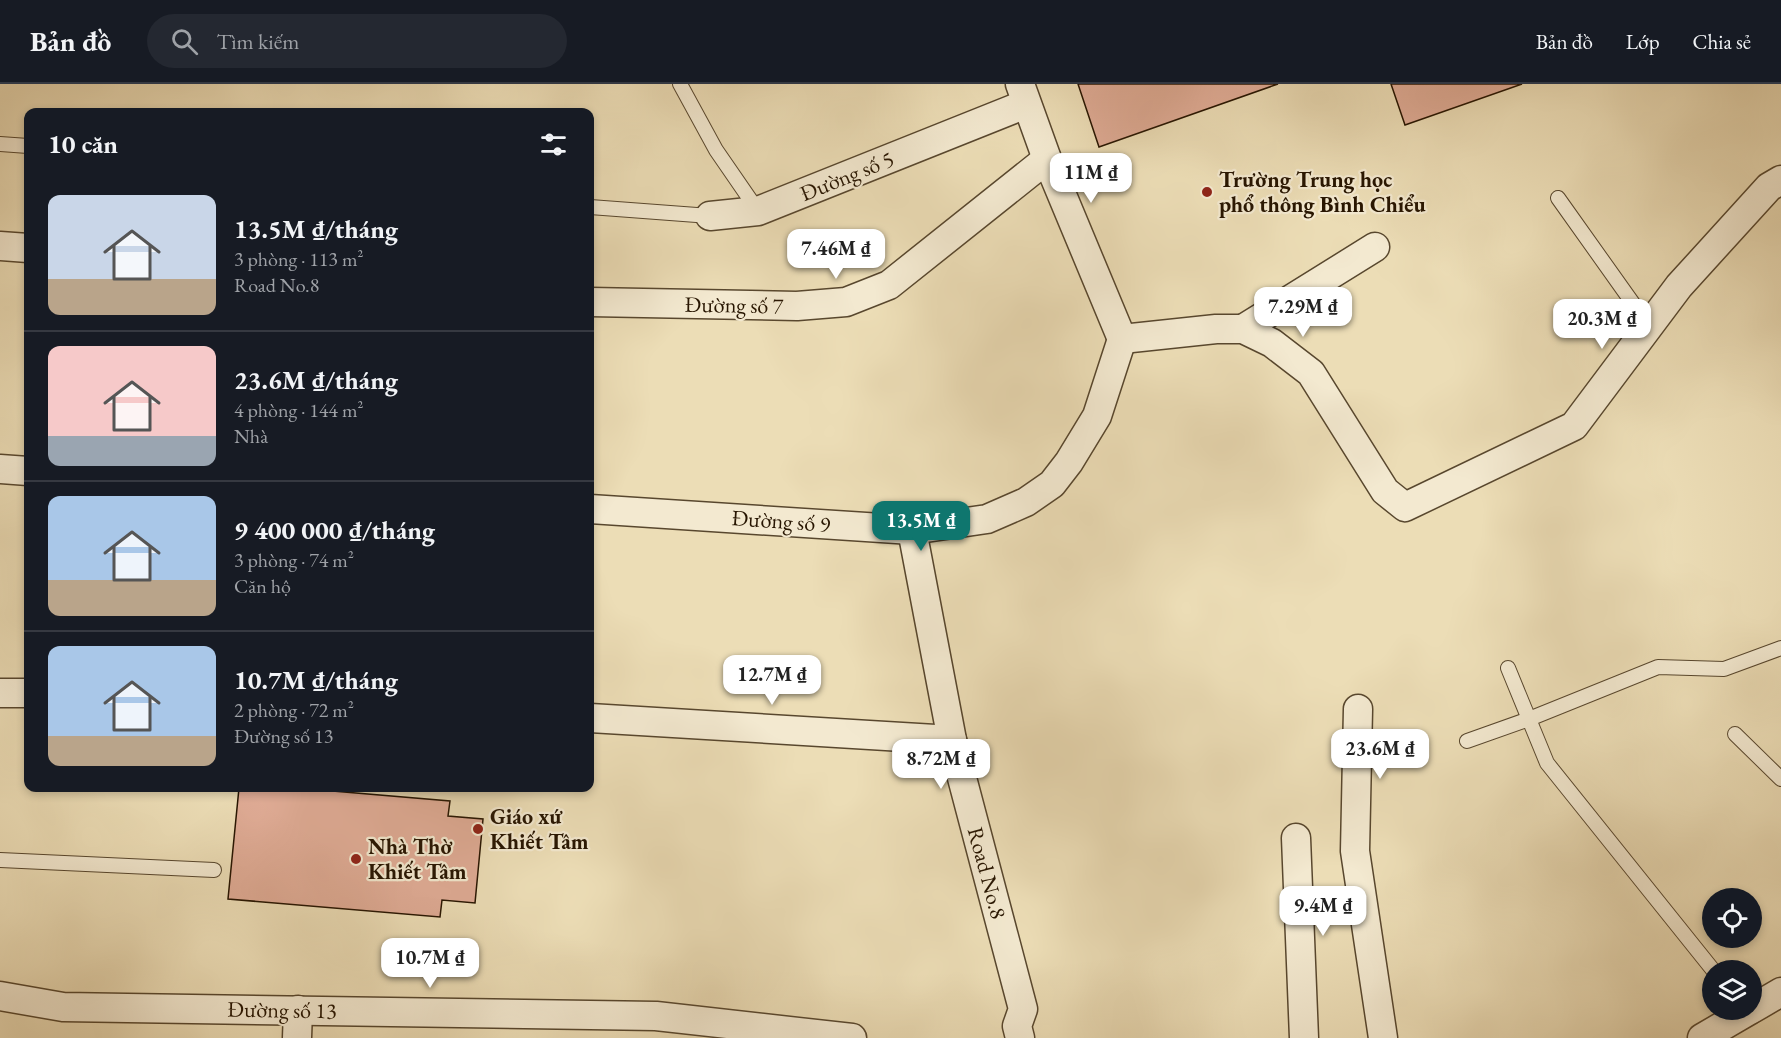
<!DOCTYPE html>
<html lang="vi">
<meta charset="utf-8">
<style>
body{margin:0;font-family:"EB Garamond",serif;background:#242831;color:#f1f3f6;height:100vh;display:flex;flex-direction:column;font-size:22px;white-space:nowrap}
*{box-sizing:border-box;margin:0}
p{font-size:20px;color:#9ea1a6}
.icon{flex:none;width:33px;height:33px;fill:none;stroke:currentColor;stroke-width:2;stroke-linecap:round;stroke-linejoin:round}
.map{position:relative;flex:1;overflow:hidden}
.details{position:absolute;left:24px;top:24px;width:570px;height:684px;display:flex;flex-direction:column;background:#171b24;border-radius:12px;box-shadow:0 3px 9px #0003}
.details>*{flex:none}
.controls{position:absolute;left:1702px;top:804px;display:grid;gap:12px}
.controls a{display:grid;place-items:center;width:60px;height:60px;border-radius:50%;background:#171b24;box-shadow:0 3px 9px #0003;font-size:30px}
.price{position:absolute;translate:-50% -51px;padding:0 14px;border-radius:12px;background:#fff;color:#222;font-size:20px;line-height:39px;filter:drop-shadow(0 2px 3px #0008)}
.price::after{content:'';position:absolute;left:50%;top:36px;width:18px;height:14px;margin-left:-9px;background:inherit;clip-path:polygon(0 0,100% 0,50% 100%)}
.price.active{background:#0f766e;color:#fff}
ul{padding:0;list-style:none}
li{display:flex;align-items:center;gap:18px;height:150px;padding:0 24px}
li+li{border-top:2px solid #363941}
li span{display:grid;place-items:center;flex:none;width:168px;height:120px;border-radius:12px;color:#555}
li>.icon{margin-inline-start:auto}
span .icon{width:72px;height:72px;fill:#fffc;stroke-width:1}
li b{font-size:26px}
h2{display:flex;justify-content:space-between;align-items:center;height:72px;padding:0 24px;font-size:26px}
header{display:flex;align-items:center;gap:36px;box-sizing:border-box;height:84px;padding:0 30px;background:#171b24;border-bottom:2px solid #363941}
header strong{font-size:28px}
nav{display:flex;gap:33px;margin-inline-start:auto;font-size:21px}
.search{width:420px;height:54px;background:#242831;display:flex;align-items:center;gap:15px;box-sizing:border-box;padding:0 21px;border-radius:33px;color:#9ea1a6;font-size:22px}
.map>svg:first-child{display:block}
.building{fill:#dfab95;stroke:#271501;stroke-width:1.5}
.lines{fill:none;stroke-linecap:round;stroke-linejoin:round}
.lane-casing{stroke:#58472e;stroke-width:16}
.street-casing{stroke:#58472e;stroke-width:31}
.lane{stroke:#f3e9d0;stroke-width:14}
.street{stroke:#f3e9d0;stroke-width:28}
.poi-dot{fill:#8f2418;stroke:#f3e9d0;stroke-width:2}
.labels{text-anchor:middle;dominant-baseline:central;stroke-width:4.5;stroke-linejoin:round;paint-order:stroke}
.street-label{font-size:22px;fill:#271501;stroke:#f3e9d0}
.poi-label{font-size:22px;font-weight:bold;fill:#271501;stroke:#f3e9d0;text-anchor:start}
</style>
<header>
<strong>Bản đồ</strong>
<div class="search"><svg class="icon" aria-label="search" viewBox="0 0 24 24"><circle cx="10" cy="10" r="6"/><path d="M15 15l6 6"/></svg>Tìm kiếm</div>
<nav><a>Bản đồ</a><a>Lớp</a><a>Chia sẻ</a></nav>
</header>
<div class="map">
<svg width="1781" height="954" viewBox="0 0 1781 954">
<rect width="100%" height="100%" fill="#ecddb6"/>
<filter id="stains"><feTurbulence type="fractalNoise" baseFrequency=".00333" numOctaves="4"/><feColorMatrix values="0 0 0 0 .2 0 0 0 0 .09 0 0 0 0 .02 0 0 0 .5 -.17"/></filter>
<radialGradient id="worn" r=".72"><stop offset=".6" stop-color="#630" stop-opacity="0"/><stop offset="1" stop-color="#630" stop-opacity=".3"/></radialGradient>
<g class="building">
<path d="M1078,0h200l-179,63z"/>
<path d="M1391,0h131l-117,41z"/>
<path d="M239,704h58l153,13 -2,15 35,3 -8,84 -33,-3 -2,17 -212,-18z"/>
</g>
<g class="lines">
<g class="lane-casing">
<g id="lane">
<path d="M680,0l36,66 42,61"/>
<path d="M0,60l28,2"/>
<path d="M1558,114l91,128"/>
<path d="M590,123l120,9"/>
<path d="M1508,584l39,95 166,207"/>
<path d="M1735,650l46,45"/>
<path d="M1467,657l62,-22 129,-52 66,2 57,-21"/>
<path d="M0,776l214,10"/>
</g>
</g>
<g class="street-casing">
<g id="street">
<path d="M1020,0l27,75 75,180"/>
<path d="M710,132l48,-5 268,-107"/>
<path d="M0,162l28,2"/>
<path d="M590,218l207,4 49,-4 43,-17 158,-126"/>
<path d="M1243,245l132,-82"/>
<path d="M1122,255l94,-10h27l29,14 39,30 74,118 20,16 169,-81 105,-140 90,-99 12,-7"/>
<path d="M0,385l28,2"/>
<path d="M590,425l322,21 75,-11 39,-17 26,-18 17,-22 28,-46 25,-77"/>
<path d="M912,446l40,210 71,269 -6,17 3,12"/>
<path d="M0,609h28"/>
<path d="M1358,625l-3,142 28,187"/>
<path d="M590,634l362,22"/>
<path d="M1296,754l8,200"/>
<path d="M0,912l63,11 593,9 196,22"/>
<path d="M1752,925l29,-17"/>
<path d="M297,954l1,-28"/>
<path d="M1702,954l48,-28"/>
</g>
</g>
<use href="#lane" class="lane"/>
<use href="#street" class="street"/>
</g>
<g class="poi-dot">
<circle cx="1207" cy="108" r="6"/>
<circle cx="478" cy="745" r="6"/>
<circle cx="356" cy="775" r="6"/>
</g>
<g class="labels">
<g class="street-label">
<text transform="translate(847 92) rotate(-22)">Đường số 5</text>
<text transform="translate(734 221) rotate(1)">Đường số 7</text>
<text transform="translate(781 437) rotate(4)">Đường số 9</text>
<text transform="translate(987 789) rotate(75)">Road No.8</text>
<text transform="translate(282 926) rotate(1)">Đường số 13</text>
</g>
<g class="poi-label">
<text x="1219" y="95">Trường Trung học<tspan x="1219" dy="25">phổ thông Bình Chiểu</tspan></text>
<text x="490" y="732">Giáo xứ<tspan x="490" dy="25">Khiết Tâm</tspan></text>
<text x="368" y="762">Nhà Thờ<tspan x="368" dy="25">Khiết Tâm</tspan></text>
</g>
</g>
<rect width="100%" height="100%" filter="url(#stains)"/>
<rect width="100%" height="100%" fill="url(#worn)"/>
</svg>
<div class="controls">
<a><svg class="icon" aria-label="locate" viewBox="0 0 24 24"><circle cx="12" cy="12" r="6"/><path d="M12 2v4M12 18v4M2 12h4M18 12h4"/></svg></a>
<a><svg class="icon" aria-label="layers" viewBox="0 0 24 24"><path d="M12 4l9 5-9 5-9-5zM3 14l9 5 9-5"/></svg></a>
</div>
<b class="price" style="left:1091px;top:120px">11M ₫</b>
<b class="price" style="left:836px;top:196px">7.46M ₫</b>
<b class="price" style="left:1303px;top:254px">7.29M ₫</b>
<b class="price" style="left:1602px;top:266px">20.3M ₫</b>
<b class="price active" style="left:921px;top:468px">13.5M ₫</b>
<b class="price" style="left:772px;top:622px">12.7M ₫</b>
<b class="price" style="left:1380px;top:696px">23.6M ₫</b>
<b class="price" style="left:941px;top:706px">8.72M ₫</b>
<b class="price" style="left:1323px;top:853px">9.4M ₫</b>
<b class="price" style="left:430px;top:905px">10.7M ₫</b>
<section class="details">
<h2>10 căn<svg class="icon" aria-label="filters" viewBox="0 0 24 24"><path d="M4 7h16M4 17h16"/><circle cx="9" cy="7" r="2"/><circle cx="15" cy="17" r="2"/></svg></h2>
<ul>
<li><span style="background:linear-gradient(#c9d6e8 70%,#b9a48a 0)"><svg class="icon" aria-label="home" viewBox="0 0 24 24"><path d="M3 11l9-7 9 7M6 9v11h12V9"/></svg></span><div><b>13.5M ₫/tháng</b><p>3 phòng · 113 m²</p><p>Road No.8</p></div></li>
<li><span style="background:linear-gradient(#f6c9c9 75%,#9aa5b1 0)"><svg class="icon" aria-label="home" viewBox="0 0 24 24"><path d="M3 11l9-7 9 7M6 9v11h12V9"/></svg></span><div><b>23.6M ₫/tháng</b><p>4 phòng · 144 m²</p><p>Nhà</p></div></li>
<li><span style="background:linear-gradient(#a9c7e8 70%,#b9a48a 0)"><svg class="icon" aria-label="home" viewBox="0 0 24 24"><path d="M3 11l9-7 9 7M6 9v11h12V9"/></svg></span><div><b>9 400 000 ₫/tháng</b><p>3 phòng · 74 m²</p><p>Căn hộ</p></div></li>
<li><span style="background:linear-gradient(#a9c7e8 75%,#b9a48a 0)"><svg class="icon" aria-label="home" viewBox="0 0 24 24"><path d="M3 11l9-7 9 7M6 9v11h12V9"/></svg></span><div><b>10.7M ₫/tháng</b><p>2 phòng · 72 m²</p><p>Đường số 13</p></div></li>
</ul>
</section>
</div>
